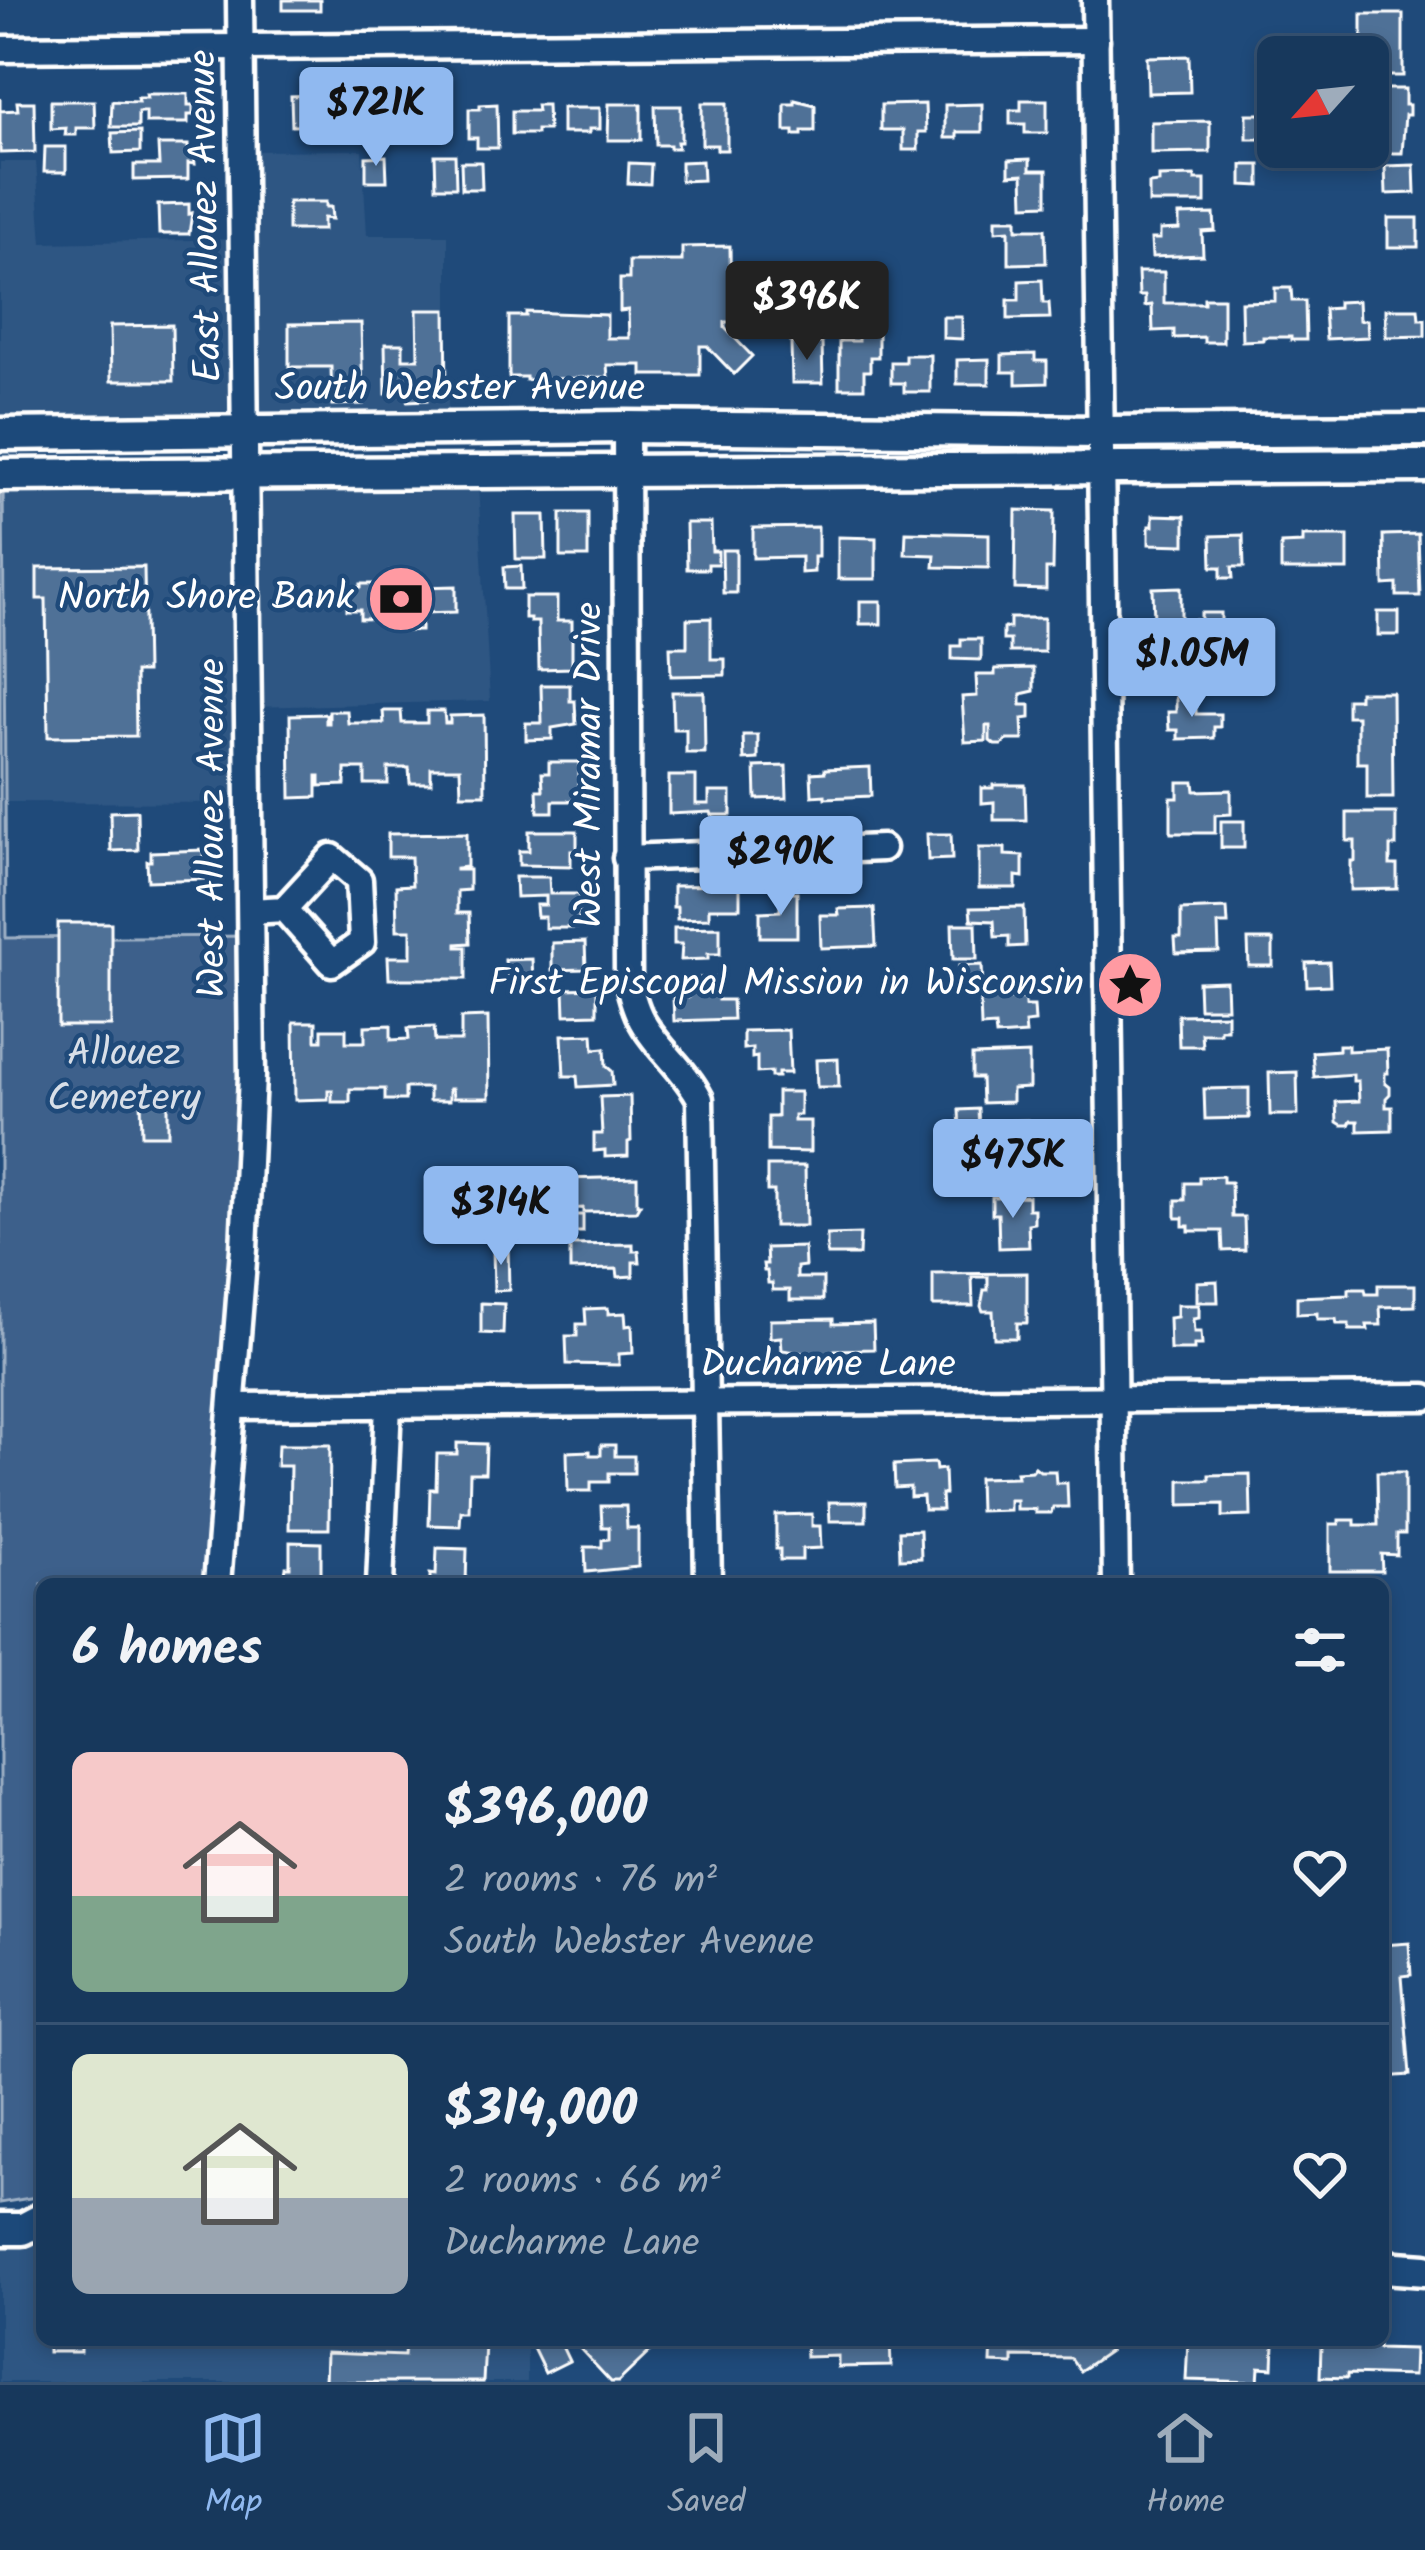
<!DOCTYPE html>
<meta charset="utf-8">
<style>
body{margin:0;font-family:Kalam,sans-serif;background:#244365;color:#f1f3f6;height:100vh;display:flex;flex-direction:column;font-size:45px;white-space:nowrap}
*{box-sizing:border-box;margin:0}
p{font-size:39px;color:#9eacbb}
.icon{flex:none;width:66px;height:66px;fill:none;stroke:currentColor;stroke-width:2;stroke-linecap:round;stroke-linejoin:round}
.map{position:relative;flex:1;overflow:hidden}
.panel{position:absolute;left:36px;top:1578px;width:1353px;height:768px;display:flex;flex-direction:column;background:#17385c;border-radius:18px;box-shadow:0 6px 18px #0003,0 0 0 3px #365272}
.panel>*{flex:none}
.needle{width:78px;rotate:243deg}
.tools{position:absolute;left:1257px;top:36px;display:grid;gap:24px}
.tools a{display:grid;place-items:center;width:132px;height:132px;border-radius:18px;background:#17385c;box-shadow:0 6px 18px #0003,0 0 0 3px #365272;font-size:60px}
.price{position:absolute;translate:-50% -102px;padding:0 27px;border-radius:12px;background:#90b9f0;color:#111;font-size:39px;line-height:78px;filter:drop-shadow(0 3px 6px #0008)}
.price::after{content:'';position:absolute;left:50%;top:72px;width:36px;height:27px;margin-left:-18px;background:inherit;clip-path:polygon(0 0,100% 0,50% 100%)}
.price.on{background:#222;color:#fff}
ul{padding:0;list-style:none}
li{display:flex;align-items:center;gap:36px;height:300px;padding:0 36px}
li+li{border-top:3px solid #365272}
li span{display:grid;place-items:center;flex:none;width:336px;height:240px;border-radius:18px;color:#555}
li>.icon{margin-inline-start:auto}
span .icon{width:144px;height:144px;fill:#fffc;stroke-width:1}
li b{font-size:51px}
h2{display:flex;justify-content:space-between;align-items:center;height:144px;padding:0 36px;font-size:51px}
.tabs{display:flex;justify-content:space-around;align-items:center;height:168px;border-top:3px solid #365272;background:#17385c;font-size:33px;color:#9eacbb}
.tabs a{display:grid;justify-items:center;gap:6px}
.tabs .on{color:#90b9f0}
.map>svg:first-child{display:block}
.built{fill:#2e5683}
.green{fill:#3c618b;stroke:#9eb0c5;stroke-width:3}
.building{fill:#507197;stroke:#fff;stroke-width:3}
.lines{fill:none;stroke-linecap:round;stroke-linejoin:round}
.minor-casing{stroke:#fff;stroke-width:33}
.major-casing{stroke:#fff;stroke-width:39}
.minor{stroke:#1f4a7a;stroke-width:24}
.major{stroke:#1f4a7a;stroke-width:30}
.labels{text-anchor:middle;dominant-baseline:central;stroke-width:9;stroke-linejoin:round;paint-order:stroke}
.street-label{font-size:39px;fill:#fff;stroke:#1f4a7a}
.poi-label{font-size:39px;fill:#fff;stroke:#1f4a7a;text-anchor:end}
.park-label{font-size:39px;fill:#d8dfe8;stroke:#1f4a7a}
</style>
<div class="map">
<svg width="1425" height="2382" viewBox="0 0 1425 2382">
<rect width="100%" height="100%" fill="#1f4a7a"/>
<filter id="ink" filterUnits="userSpaceOnUse"><feTurbulence type="fractalNoise" baseFrequency=".00833" numOctaves="2"/><feDisplacementMap in="SourceGraphic" scale="24" xChannelSelector="R" yChannelSelector="G"/><feConvolveMatrix kernelMatrix="1 2 1 2 8 2 1 2 1" color-interpolation-filters="sRGB"/></filter>
<g filter="url(#ink)">
<g class="built">
<path d="M362,150l5,85h81v193l-448,6v-272h36l6,81 199,-4 11,-88z"/>
<path d="M3,475l475,9 12,217 -240,6 1,96 -246,-1z"/>
<path d="M0,2229h23l19,11v100h485v42h-527z"/>
</g>
<path class="green" d="M0,475h3l3,463 246,-2 -35,648h-175v612l-42,7z"/>
<g class="building">
<rect x="283" y="0" width="37" height="10"/>
<path d="M1362,14h41v62h-35v-19h-6z"/>
<path d="M1189,56l1,36 -42,1 -1,-36z"/>
<path d="M1376,89h29v16h4v10h-4l-3,38h-21l-1,-20 -4,1v-10h-7l-1,-14h8z"/>
<path d="M146,94h42v11h5v10h-5v8h-42v-11h-8v15h-27l1,-26 26,1 -1,-4h10z"/>
<path d="M311,95v5l39,-1v26l-58,1 -1,-30z"/>
<path d="M0,98v13l18,-1 -1,-8h17l1,50 -35,1z"/>
<rect x="419" y="98" width="25" height="41"/>
<path d="M795,100l20,5v26h-13v4h-8v-4h-9v-27h10z"/>
<path d="M1021,100h26v33h-22v-9h-15v-14h11z"/>
<path d="M51,101h43l1,27h-19v7h-11l1,-7 -15,1z"/>
<path d="M702,103h25v47h-10v-5h-15z"/>
<path d="M497,104l1,44h-21v-10h-8v-29h11v-4z"/>
<path d="M609,104h32v36h-33z"/>
<path d="M925,104l1,28h-8v18h-15v-20h-22v-25z"/>
<path d="M982,104v28h-25v6h-12v-33z"/>
<path d="M536,105h11l1,25h-12v4h-24v-23h25z"/>
<path d="M655,106h26v36h-4l1,6h-8v-3h-14z"/>
<path d="M401,107l1,33 -28,1 -1,-33z"/>
<path d="M562,108h38v21h-11v4h-27z"/>
<rect x="1247" y="114" width="27" height="25"/>
<path d="M1210,121v31l-59,1v-31z"/>
<path d="M140,132v20l-27,1 -1,-20z"/>
<path d="M158,145h30v9h6l1,10 -7,-1v16l-54,1v-15h25z"/>
<path d="M45,147h21v25h-22z"/>
<path d="M435,155h20l1,32h-20z"/>
<path d="M386,156l1,25h-21v-24z"/>
<path d="M1030,159v11h17v34l-23,1 -1,-31 -14,1v-15z"/>
<path d="M702,161l1,19 -22,1v-19z"/>
<path d="M461,162h20l1,27h-20z"/>
<path d="M629,163l22,1 -1,20 -22,-1z"/>
<path d="M1242,165h18v21l-18,-1z"/>
<path d="M1414,165l1,28 -29,1 -1,-28z"/>
<path d="M1195,176v4h10v23h-56v-19l10,-1v-6z"/>
<path d="M288,202h38v5h5l1,12 -9,-1v12h-35z"/>
<path d="M189,204v10l3,-1 -3,21h-30l-1,-29z"/>
<path d="M1214,214l1,17 -13,1 1,23 -51,2 -1,-18h9v-9l19,-1v-14z"/>
<rect x="1388" y="218" width="30" height="29"/>
<path d="M996,219h21v10h28l1,34 -37,1v-34l-13,1z"/>
<path d="M730,246l1,76h-6v6l27,28 -18,18 -27,-28h-7v29h-58v-10h-35l1,12 -82,3v-3h-17v-61h17v-4l81,3v23h22l-1,-28 -8,1v-32h9v-18h53v-14z"/>
<path d="M1138,272h26v31h40v-5h19v44h-19v-5l-30,1v-8l-21,1 -1,-26 -7,1v-10h-6z"/>
<path d="M1042,280l1,23h6l1,15 -42,1v-19h11v-19z"/>
<path d="M808,284h21l1,26 -21,1z"/>
<path d="M1275,288h16l1,13h13l1,39h-15v-3h-28v3l-21,1 -1,-39 34,-1z"/>
<path d="M1358,301l1,19h8l1,17 -42,2 -2,-30 14,-1v-6z"/>
<path d="M1386,309h32l1,10h6v17l-39,1z"/>
<path d="M417,310h29l1,84h-20v6l-19,1v-7h-22l-1,-50h18v15h15z"/>
<path d="M943,317h19v22l-19,-1z"/>
<path d="M361,323l2,81 -31,1 -1,-38h-42v-43z"/>
<path d="M172,325l1,56h-62l-1,-55z"/>
<path d="M878,333v24h-8v14h-6v17h-25v-47h19v-7z"/>
<path d="M791,343h31l1,40h-31z"/>
<path d="M1035,354v7h12v22l-31,1v-12h-14v-17z"/>
<path d="M905,355h25v37h-26v-9h-13v-21h14z"/>
<path d="M989,359v25h-32v-24z"/>
<path d="M1016,510l38,1 -1,58h-7v21l-31,-1z"/>
<rect x="561" y="513" width="27" height="44"/>
<path d="M515,515h30l1,44h-30z"/>
<path d="M1153,515l32,1v29l-36,-1v-18h4z"/>
<path d="M686,523h25l1,28h6v13h-10v5h-21z"/>
<path d="M818,527v30h-4v15l-13,1v-16l-48,1v-30z"/>
<path d="M906,532l83,2v34l-55,-1 1,-12 -30,-1z"/>
<path d="M1418,534l2,62h-23v-12l-13,1 -1,-50z"/>
<path d="M1243,535l1,32h-12l1,11h-12v-11h-9l-1,-31z"/>
<path d="M1303,536h45v34h-67v-26l22,-1z"/>
<path d="M838,537l38,1v41h-38z"/>
<path d="M722,550h14v43h-13z"/>
<path d="M521,566l1,23h-17l-1,-22z"/>
<path d="M144,567l2,105h-11l1,64 -88,1 -2,-138h-9v-31z"/>
<path d="M390,572h30l1,15 35,-1v26l-35,1v18h-21v-13l-40,1v-9h-13v-22l14,-1v-3h30z"/>
<path d="M1181,587v33h15v20h-22l-1,-16h-19l-1,-36z"/>
<path d="M525,597h32v24h15v47l-33,1 -1,-47h-8v-4h-5z"/>
<rect x="860" y="601" width="21" height="23"/>
<rect x="1378" y="612" width="21" height="23"/>
<rect x="1201" y="613" width="20" height="20"/>
<path d="M711,618v41h14v16l-54,1 -1,-29h17v-28z"/>
<path d="M1010,618h34v34h-34v-12h-7v-12h7z"/>
<path d="M961,639h20v21l-29,-1v-13h9z"/>
<path d="M1034,668v23l-13,3v11h9v13l-8,1 1,21h-16l-5,5h-7l-5,-4v-15h-4v15l-21,1 -3,-45 15,-1 -1,-21h19v-6z"/>
<path d="M541,685h29v16h5l1,23 -24,4v11l-26,1v-17h16z"/>
<path d="M672,692h32l1,61h-19v-24h-13z"/>
<path d="M1359,692h33l1,106h-26v-35h-10v-47h-10v-17h12z"/>
<path d="M1176,694h20v20h24v13h-6v11l-36,1v-9h-9l-1,-18h8z"/>
<path d="M329,711h18l1,12h36l-1,-12h18l1,12h25v-12h17l1,12h5v-7l34,-1 1,79h-24l-1,-26h-29v15h-21l-1,-15h-21v16h-23v-15h-20v16l-25,1v-10h-3v21l-26,1 -1,-83 36,-1v9h3z"/>
<path d="M743,735h15v24l-14,1z"/>
<path d="M549,762h30v39h-26v11h-15l-1,-22h6l-1,-17h7z"/>
<path d="M786,766l1,32 -31,1 -1,-32z"/>
<path d="M870,767l1,29 -46,2v-3l-13,1 -1,-23 14,-1v-3z"/>
<path d="M669,776h27v28h13v-12h22v23h-19l-1,-3 -42,2z"/>
<path d="M1178,782h16l1,9 36,-1v24l-16,1v18h-44v-35h7z"/>
<path d="M993,785h32l1,35h-32v-18l-12,1v-15h11z"/>
<path d="M137,811l1,39 -27,1 -1,-39z"/>
<path d="M1347,813h49v33h-6v19h7v24l-46,1v-29h4v-20h-8z"/>
<rect x="1221" y="821" width="23" height="27"/>
<path d="M529,831h48v20h-6v15l-52,-1v-14h10z"/>
<path d="M467,833v34l-11,1v2h13v20l-12,1v22h12l1,30 -13,1v3h9v32h-77l-1,-22h23v-27h-14l-1,-44 16,-1 -1,-28h-23v-23z"/>
<path d="M927,834h24l1,25 -24,1z"/>
<path d="M979,848h26v7l18,1v21l-7,-1v12h-37z"/>
<path d="M204,850l1,29 -57,2 -1,-20h4v-9z"/>
<path d="M515,877h34l1,17h29l4,19h-4v15h-34v-11h-8l-1,-12h10v-9l-30,1z"/>
<path d="M740,885v23h-31v10l-32,1v-12h-4v-21z"/>
<path d="M780,892h17v45h-37v-25l20,-1z"/>
<path d="M1024,907l1,39 -16,1v-11l-14,1 -1,-16 -23,-1 -1,-12z"/>
<path d="M874,908l2,38 -55,2 -1,-33h19l-1,-6z"/>
<path d="M1227,908l1,16h-10l1,28 -43,1 -1,-15h6v-28z"/>
<rect x="58" y="923" width="53" height="103"/>
<path d="M952,924h24l1,35h-24z"/>
<path d="M720,927v27h-12v5l-27,1 1,-16h-8v-16z"/>
<path d="M1248,940h25v26h-24z"/>
<path d="M585,942l1,27 -34,1v-27z"/>
<path d="M532,959l1,22 -27,1 -1,-22z"/>
<path d="M1329,962l1,23 -23,1 -1,-23z"/>
<path d="M982,965l1,23 -24,1v-23z"/>
<path d="M695,978h23v22h14l1,19 -59,2 -1,-24h16v-5h6z"/>
<path d="M1226,981l1,27h-28l-1,-26z"/>
<path d="M597,988v26l-32,1 -1,-26z"/>
<path d="M1025,998v8h9l1,16 -10,1 1,11 -30,2 -1,-10 -14,1 -1,-27z"/>
<path d="M1227,1014v15h-7v4h-19l1,13h-23l-1,-31z"/>
<path d="M488,1017l1,81h-36l-1,-9h-3v12h-20v-13h-24v12h-20v-11h-35v13h-18v-12h-4v9l-33,1 -1,-78h22v18h6v-11h24v13h19v-16l26,-1v15l18,-1 -1,-11 26,-1 1,14h26v-23z"/>
<path d="M788,1030l2,43h-12v4h-7v-5l-14,1v-16l-5,1v-10l-9,1v-18z"/>
<path d="M593,1034l1,15 11,-1 1,18 6,5 1,14 -35,2 -1,-11h-13l-2,-41z"/>
<path d="M1339,1045h9v6l39,-2 1,24h-3v10l5,4v7l-4,4v9h6v23l-34,1v-10h-7l-2,4h-7l-5,-3 -1,-20 23,-1 -1,-20h-5v-7l-39,3 -2,-25 27,-2z"/>
<path d="M1029,1054v34l-17,1v13l-30,1 -1,-25h-9v-22z"/>
<path d="M838,1059l1,28h-22l-1,-27z"/>
<path d="M1297,1072l1,43h-28l-1,-42z"/>
<path d="M1249,1088v30l-44,1 -1,-30z"/>
<path d="M777,1092h23v23h-6v6h16v31l-42,-1v-34h9z"/>
<path d="M630,1096l1,45 -3,1v14l-23,1v-7l-11,1v-17h8l-2,-37z"/>
<path d="M141,1099h27v36h-26z"/>
<path d="M978,1109l1,20 -19,1 -1,-20z"/>
<path d="M1027,1120l1,38h-16v-11l-19,1 -1,-27z"/>
<path d="M767,1166h38l1,60h-32v-35h-7z"/>
<path d="M1223,1176v6h8l1,35h12l1,33 -22,1 -1,-20h-33v-5h-6v-8h-7v-18h9v-17h14v-6z"/>
<path d="M637,1177v27h3l-4,7 -53,1v-4l-18,1 -1,-30z"/>
<path d="M1028,1196v13h6v14l-6,1 1,23 -30,1 -1,-34h-6v-17z"/>
<rect x="552" y="1215" width="31" height="17"/>
<path d="M860,1234l-1,21h-32v-20z"/>
<path d="M633,1244v7h6l1,11h-7v14l-15,1 -1,-8 -47,1v-25z"/>
<path d="M493,1246h15l1,44 -15,1z"/>
<path d="M804,1247l1,19 -8,1v11h26v22h-33v-10h-17l-1,-7h-4l-1,-12h-3l-1,-7h4l-1,-16z"/>
<path d="M1027,1273v50h-10v15h-23l-1,-27h-10l-2,-5 3,-16h4v-13h-16l1,29h-40v-32z"/>
<path d="M1217,1281l1,21h-21v-20z"/>
<path d="M1378,1285h37v21l-35,1 1,18h-14l1,5h-19v-6h-12l-1,-5h-19v-6l-20,1v-17l52,-2v-6h16l1,5h12z"/>
<path d="M481,1303l23,1 -1,30 -22,-1z"/>
<path d="M1177,1305h22v13l-6,1 1,13h7l1,13h-8v5h-24l-1,-32 8,-1z"/>
<path d="M608,1308v6l17,-1 1,13 6,-1 1,28 -14,1v11l-52,-1 -1,-28h11v-12h9l-1,-15z"/>
<path d="M833,1319v5l40,-1 1,26 -39,1v8h-24v-4l-29,-4 -1,-13 -11,1v-18z"/>
<path d="M457,1443l29,1 -1,29h-15l-1,38h-8l-1,15 -31,-1 1,-36h6l1,-35h20z"/>
<path d="M278,1445h52l-1,84h-40l1,-63h-13z"/>
<path d="M601,1445h14v11h19v17h-25v9h-18v9h-23l-1,-39 23,-1v4h11z"/>
<path d="M935,1463l1,7 8,-1 1,25h-4l1,16h-18l-1,-14 -13,1v-10l-15,1 -1,-23z"/>
<path d="M1035,1467l5,4h15l1,12h11l1,24h-15l-2,6h-16v-4h-19v-9h-7v10l-30,1 -1,-33 39,-1 -1,-5 16,-1z"/>
<path d="M1377,1472h28v62h-8v21l-16,-1 1,17h-52v-47h9v-4h16v5h23z"/>
<path d="M1250,1474l1,42 -28,1v-13l-43,1v-25h29v-5z"/>
<path d="M829,1502h37v19h-36z"/>
<path d="M601,1506h25l1,22h11v39l-52,5 -1,-25h17v-7l7,-1v-12h-7z"/>
<path d="M812,1514v12h8l1,22 -19,1v11h-22v-11h-4v-34z"/>
<path d="M920,1530l1,28 -21,1 -1,-28z"/>
<path d="M290,1542l31,1v35h3v6h-41l3,-17h4z"/>
<path d="M437,1548l30,1 -1,35h-36v-10l6,1z"/>
<path d="M1409,1943l2,32 -9,1 8,99 -27,2v-132z"/>
<rect x="48" y="2340" width="32" height="12"/>
<path d="M405,2340l80,3 -2,39h-158l1,-29 78,3z"/>
<path d="M533,2340h26l10,21 -24,12 -15,-31z"/>
<path d="M572,2340h86l2,2 -42,40h-7z"/>
<path d="M805,2340h85l1,26 -53,1v-11l-32,1z"/>
<path d="M992,2340h110l7,11 -29,20 -9,-13 -58,-1v7l-22,-1z"/>
<path d="M1188,2340l86,3 -1,25 -14,-1 -1,15 -72,-2z"/>
<path d="M1366,2344h12v4l36,1 -1,27 -66,-2v4l-27,-1 1,-31 44,1z"/>
</g>
<g class="lines">
<g class="minor-casing">
<g id="minor">
<path d="M1095,0l21,1584"/>
<path d="M0,49l1096,-9"/>
<path d="M626,427l2,551c3,16 7,33 17,48 16,26 41,45 55,73l8,485"/>
<path d="M626,858l256,-10"/>
<path d="M251,911l33,-2 48,-52 27,23 3,62 -30,21 -48,-54"/>
<path d="M233,1406l1192,-9"/>
<path d="M217,1584l27,-335 8,-173 -12,-1076"/>
<path d="M380,1584l8,-179"/>
</g>
</g>
<g class="major-casing">
<g id="major">
<path d="M0,434l626,-7 475,5 324,-2"/>
<path d="M0,475l1425,-9"/>
<path d="M0,2229h23l19,-10"/>
<path d="M1383,2267l42,3"/>
</g>
</g>
<use href="#minor" class="minor"/>
<use href="#major" class="major"/>
</g>
</g>
<defs>
<g id="bank-disc" transform="scale(3.45)"><circle r="9.5" fill="#ff9aa2" stroke="#1f4a7a"/><path d="M-6-4H6V4H-6ZM0-2.3a2.3 2.3 0 1 0 0 4.6a2.3 2.3 0 1 0 0-4.6Z" fill="#111"/></g>
<g id="sight-disc" transform="scale(3.45)"><circle r="9.5" fill="#ff9aa2" stroke="#1f4a7a"/><path d="M0-6L1.8-2.2L6-1.7L2.9 1.2L3.7 5.4L0 3.3L-3.7 5.4L-2.9 1.2L-6-1.7L-1.8-2.2Z" fill="#111"/></g>
</defs>
<g fill-rule="evenodd">
<use href="#bank-disc" x="401" y="599"/>
<use href="#sight-disc" x="1130" y="985"/>
</g>
<g class="labels">
<g class="street-label">
<text transform="translate(207 216) rotate(-91)">East Allouez Avenue</text>
<text x="460" y="390">South Webster Avenue</text>
<text transform="translate(591 765) rotate(-90)">West Miramar Drive</text>
<text transform="translate(214 828) rotate(-90)">West Allouez Avenue</text>
<text x="828" y="1366">Ducharme Lane</text>
</g>
<g class="poi-label">
<text x="354" y="599">North Shore Bank</text>
<text x="1084" y="985">First Episcopal Mission in Wisconsin</text>
</g>
<g class="park-label">
<text x="124" y="1055">Allouez<tspan x="124" dy="45">Cemetery</tspan></text>
</g>
</g>
</svg>
<div class="tools">
<a><svg class="needle" viewBox="-14 -14 28 28"><path d="M0-13l5 13h-10z" fill="#e53935"/><path d="M0 13l5-13h-10z" fill="#9eacbb"/></svg></a>
</div>
<b class="price" style="left:376px;top:169px">$721K</b>
<b class="price on" style="left:807px;top:363px">$396K</b>
<b class="price" style="left:1192px;top:720px">$1.05M</b>
<b class="price" style="left:781px;top:918px">$290K</b>
<b class="price" style="left:1013px;top:1221px">$475K</b>
<b class="price" style="left:501px;top:1268px">$314K</b>
<section class="panel">
<h2>6 homes<svg class="icon" aria-label="filters" viewBox="0 0 24 24"><path d="M4 7h16M4 17h16"/><circle cx="9" cy="7" r="2"/><circle cx="15" cy="17" r="2"/></svg></h2>
<ul>
<li><span style="background:linear-gradient(#f6c9c9 60%,#7fa58c 0)"><svg class="icon" aria-label="home" viewBox="0 0 24 24"><path d="M3 11l9-7 9 7M6 9v11h12V9"/></svg></span><div><b>$396,000</b><p>2 rooms · 76 m²</p><p>South Webster Avenue</p></div><svg class="icon" aria-label="heart" viewBox="0 0 24 24"><path d="M12 20l-8-8c-3-5 5-10 8-4 3-6 11-1 8 4z"/></svg></li>
<li><span style="background:linear-gradient(#dfe7d0 60%,#9aa5b1 0)"><svg class="icon" aria-label="home" viewBox="0 0 24 24"><path d="M3 11l9-7 9 7M6 9v11h12V9"/></svg></span><div><b>$314,000</b><p>2 rooms · 66 m²</p><p>Ducharme Lane</p></div><svg class="icon" aria-label="heart" viewBox="0 0 24 24"><path d="M12 20l-8-8c-3-5 5-10 8-4 3-6 11-1 8 4z"/></svg></li>
</ul>
</section>
</div>
<nav class="tabs">
<a class="on"><svg class="icon" aria-label="map" viewBox="0 0 24 24"><path d="M3 6l6-2 6 2 6-2v14l-6 2-6-2-6 2zM9 4v14M15 6v14"/></svg>Map</a>
<a><svg class="icon" aria-label="saved" viewBox="0 0 24 24"><path d="M7 4h10v16l-5-4-5 4z"/></svg>Saved</a>
<a><svg class="icon" aria-label="home" viewBox="0 0 24 24"><path d="M3 11l9-7 9 7M6 9v11h12V9"/></svg>Home</a>
</nav>
